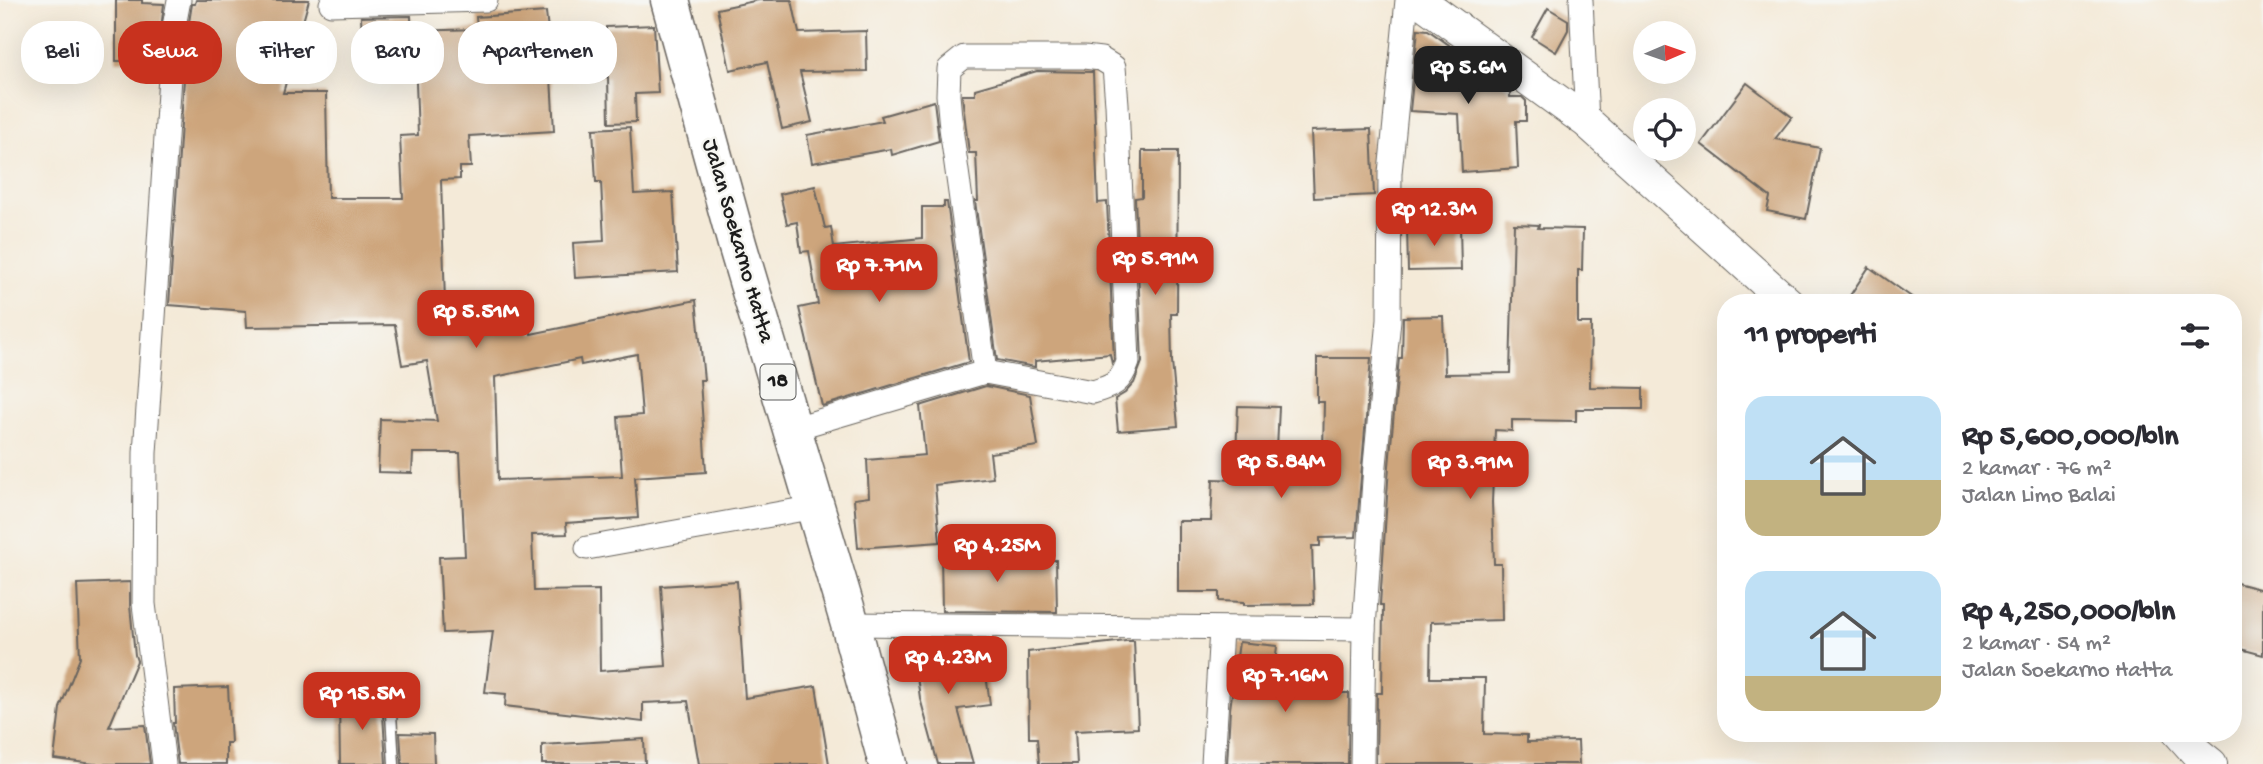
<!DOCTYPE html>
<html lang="id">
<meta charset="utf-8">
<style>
body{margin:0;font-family:"Gochi Hand",sans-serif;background:#f2f2f3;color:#2b2b33;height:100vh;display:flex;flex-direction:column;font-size:26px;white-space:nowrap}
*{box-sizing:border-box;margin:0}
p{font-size:23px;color:#7c7c81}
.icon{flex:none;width:38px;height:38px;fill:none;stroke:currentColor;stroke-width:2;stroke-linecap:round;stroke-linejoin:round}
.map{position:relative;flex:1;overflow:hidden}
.side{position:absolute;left:1717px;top:294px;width:525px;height:448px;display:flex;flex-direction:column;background:#fff;border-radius:28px;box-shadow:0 7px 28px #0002}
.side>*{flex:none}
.banner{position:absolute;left:21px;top:21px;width:665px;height:63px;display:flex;gap:14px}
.needle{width:46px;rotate:88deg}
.tools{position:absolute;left:1633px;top:21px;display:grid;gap:14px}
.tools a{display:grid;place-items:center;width:63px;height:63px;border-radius:50%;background:#fff;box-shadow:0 7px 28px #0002;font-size:35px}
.price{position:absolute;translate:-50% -60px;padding:0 16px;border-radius:14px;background:#c8321e;color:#fff;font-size:23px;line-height:46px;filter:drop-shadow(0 2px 4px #0008)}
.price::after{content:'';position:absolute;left:50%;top:42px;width:21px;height:16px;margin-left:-10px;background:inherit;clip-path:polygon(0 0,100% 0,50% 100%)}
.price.active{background:#222;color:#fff}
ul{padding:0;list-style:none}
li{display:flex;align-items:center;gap:21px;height:175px;padding:0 28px}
li span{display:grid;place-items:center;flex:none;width:196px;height:140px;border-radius:21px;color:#555}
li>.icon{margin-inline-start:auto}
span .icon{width:84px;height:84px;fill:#fffc;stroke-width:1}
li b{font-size:30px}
h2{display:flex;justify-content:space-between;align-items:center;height:84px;padding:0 28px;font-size:30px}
.pill{padding:0 24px;border-radius:28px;background:#fff;box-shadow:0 7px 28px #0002;font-size:24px;line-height:63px}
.pill.active{background:#c8321e;color:#fff}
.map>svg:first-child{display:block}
.building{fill:#cda57b;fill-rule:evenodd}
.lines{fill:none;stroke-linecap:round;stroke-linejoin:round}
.lane-casing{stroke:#68645e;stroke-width:13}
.street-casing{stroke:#68645e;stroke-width:25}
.secondary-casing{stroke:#68645e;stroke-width:34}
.highway-casing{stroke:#68645e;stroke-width:41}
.lane{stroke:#fff;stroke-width:10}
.street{stroke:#fff;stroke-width:23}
.secondary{stroke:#fff;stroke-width:32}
.highway{stroke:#fff;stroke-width:38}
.labels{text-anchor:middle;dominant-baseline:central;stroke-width:5;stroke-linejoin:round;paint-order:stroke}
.shield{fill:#f6f6f2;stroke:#5d5d5c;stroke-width:2}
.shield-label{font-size:21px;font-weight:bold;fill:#1c1c1c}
.street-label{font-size:23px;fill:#1c1c1c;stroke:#f6f6f2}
</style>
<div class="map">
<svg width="2263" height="764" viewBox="0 0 2263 764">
<rect width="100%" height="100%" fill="#f6f6f2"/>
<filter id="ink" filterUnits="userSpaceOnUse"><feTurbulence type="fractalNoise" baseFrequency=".0143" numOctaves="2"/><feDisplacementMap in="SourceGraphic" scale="14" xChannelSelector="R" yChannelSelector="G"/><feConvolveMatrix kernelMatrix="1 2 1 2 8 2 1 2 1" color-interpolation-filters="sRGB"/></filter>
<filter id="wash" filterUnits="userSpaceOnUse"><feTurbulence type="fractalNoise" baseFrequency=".00686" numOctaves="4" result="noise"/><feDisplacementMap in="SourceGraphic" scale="28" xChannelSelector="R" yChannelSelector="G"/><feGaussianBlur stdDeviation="1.57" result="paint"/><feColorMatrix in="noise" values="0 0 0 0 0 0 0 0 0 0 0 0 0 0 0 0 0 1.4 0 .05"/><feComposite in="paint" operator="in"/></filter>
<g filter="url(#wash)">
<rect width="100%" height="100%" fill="#f4ead8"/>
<g id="blocks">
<g class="building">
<path d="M116,0h26v3l22,1 -7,57h-41z"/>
<path d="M196,0h113l-26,93h43l2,105h75l-3,-62 18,-1 -4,-104 63,-2 -1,-12 70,-5 2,18h58v-3l48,-2 4,68 -23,1 1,28 -27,1 -1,-46h-57l3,54 -85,5 2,31h-11v12l-19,1 4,122 23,-3 4,24 54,-10 5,21 165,-34 8,80h-4l6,92 -71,5 3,41 -72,5 1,11 -35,1 2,56 65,-1 1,81 66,-5 -5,-80 76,-5 8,117 71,-12 13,78h-130l-11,-63 -45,2v19l-138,-16 1,-12 -21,-2 8,-61 -50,2 -4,-76 26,-1 -5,-103h-47l-1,20 -34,-1 2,-53 57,2 -10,-60 -25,4 -7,-40 -148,2 -1,-16 -77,-6 18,-271 5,-30h3zM637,354l5,61 -24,2 4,59 -124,4 -3,-103 85,-18 1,6z"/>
<path d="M759,0h33l7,33 67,-2 1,40 -67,1 12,50 -30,7 -15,-67 -37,8 -13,-61z"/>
<path d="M1548,8l20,12v10l-12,22 -24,-15z"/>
<path d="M411,16l1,33 -49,2 -2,-34z"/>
<path d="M1418,29l10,1 21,15 -2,27 41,1 22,16v8h12l4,4v20h-10l2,47 -56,4 -3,-58 -49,-3z"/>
<path d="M1037,71l56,1 5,131 9,-1 7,158 -2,4 -2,-10 -75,7v6l-38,-7 -22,-159h3l-2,-48h-7l-7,-58h13v-6z"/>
<path d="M1747,83l45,34 -17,22 45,9 -14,71 -39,-8 3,-14 -69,-53z"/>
<path d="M934,101l5,40 -47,14 -1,-6 -79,14 -5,-28 76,-14 -2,-5z"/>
<path d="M630,127l4,67 39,-2 5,80 -103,6 -2,-35 31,-2 -3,-59h-5l-3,-53z"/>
<path d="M1371,129l3,66 -60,3 -3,-67z"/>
<path d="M1142,151h36l-1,163h-6l1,48 6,64 -60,5 -3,-32 10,-6 9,-10 8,-21 -7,-164 7,-1z"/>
<path d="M815,186l10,42 6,-1 3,20 88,-9v-31h22v-5h3l22,160 -147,44 -23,-98 19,-4 -9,-53 -8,1 -4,-30 -10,2 -7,-30z"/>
<path d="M1460,224l1,46 -53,1 -1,-46z"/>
<path d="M1514,224l25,1 -1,3 45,1 -1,41h-4v53h13l-1,64 53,1v21h-67v12l-64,-1v11l-17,-1 -3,72 2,62h7l1,56 -71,2 -1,56h55l-1,56 43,1v7l51,-1 1,23h-203l1,-71h5l1,-88h-3l9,-139 10,-108h3l1,-41 40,-1 2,58 65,-1z"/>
<path d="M1869,267l51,36h-75z"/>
<path d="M1317,358h54l-15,179 -36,1v8h-8l2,58 -70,1v-3l-25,-1v-9h-41v-71h33l2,-42 22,1 3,-74 41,1 -2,42 46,3 1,-50h-7z"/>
<path d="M986,386l44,9 8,51 -48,7 3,25 -58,7 5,57 -82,6 -4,-49 15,-2 -2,-37 58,-5 -5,-49z"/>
<path d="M1000,552v9l56,-1 1,52 -115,-1 -1,-58z"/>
<path d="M130,582v24l5,49 2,6 -28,66 36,-2 5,39h-56l-40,-5 6,-51 20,-50 -3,-74z"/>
<path d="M2233,582l30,8v65l-30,-8z"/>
<path d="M912,639h36l3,23 33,-4 6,47 -32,4 15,55h-35l-18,-66z"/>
<path d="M1126,641h8l4,87 -63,3 2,33h-38l-2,-26h-8l-1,-86z"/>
<path d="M1239,642l38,4 -3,27h61v20h14l-1,71h-121l3,-55z"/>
<path d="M228,687l3,56h-5v21h-48l-5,-41h2l-1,-34z"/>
<path d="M382,698l4,66h-46l-1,-65z"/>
<path d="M400,733l33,1 1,30h-32z"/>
<path d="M644,739l1,25h-103v-19z"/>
</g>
</g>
</g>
<g filter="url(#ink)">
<use href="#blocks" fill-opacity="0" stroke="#68645e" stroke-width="2"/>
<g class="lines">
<g class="lane-casing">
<path id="lane" d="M390,697l4,67"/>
</g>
<g class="street-casing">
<g id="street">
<path d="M1581,0l6,122"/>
<path d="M331,4l155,-4"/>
<path d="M792,429l193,-57 108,20c20,-6 28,-9 35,-30l-11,-258 -3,-37 -13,-8 -17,-2h-120l-15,12 -1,26 3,33 34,244"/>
<path d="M587,548l228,-41"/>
<path d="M850,624l514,5 11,-164 14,-145 1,-147 17,-173"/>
<path d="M164,764l-20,-160 1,-151 28,-421 6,-32"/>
<path d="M1213,764l8,-135"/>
<path d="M1362,764l2,-135"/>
</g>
</g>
<g class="secondary-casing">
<g id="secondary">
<path d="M1419,0l168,122 201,181"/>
<path d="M2179,733l17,19 15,12"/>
</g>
</g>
<g class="highway-casing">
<path id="highway" d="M670,0l67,244 113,380 38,140"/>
</g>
<use href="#lane" class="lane"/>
<use href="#street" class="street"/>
<use href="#secondary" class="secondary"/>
<use href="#highway" class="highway"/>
</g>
</g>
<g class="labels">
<rect class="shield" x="760.5" y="364.5" width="35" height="35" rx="5"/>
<g class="shield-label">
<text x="778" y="382">18</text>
</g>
<g class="street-label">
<text transform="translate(737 241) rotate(74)">Jalan Soekarno Hatta</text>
</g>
</g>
</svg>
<div class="tools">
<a><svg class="needle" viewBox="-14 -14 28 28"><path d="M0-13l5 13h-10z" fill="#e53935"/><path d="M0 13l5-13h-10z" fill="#7c7c81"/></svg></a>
<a><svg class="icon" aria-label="locate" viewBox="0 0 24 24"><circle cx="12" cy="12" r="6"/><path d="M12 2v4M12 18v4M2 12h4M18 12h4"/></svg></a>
</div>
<b class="price active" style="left:1468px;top:106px">Rp 5.6M</b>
<b class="price" style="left:1434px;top:248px">Rp 12.3M</b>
<b class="price" style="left:1155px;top:297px">Rp 5.91M</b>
<b class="price" style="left:879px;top:304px">Rp 7.71M</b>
<b class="price" style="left:476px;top:350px">Rp 5.51M</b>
<b class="price" style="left:1281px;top:500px">Rp 5.84M</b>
<b class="price" style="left:1470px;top:501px">Rp 3.91M</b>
<b class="price" style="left:997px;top:584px">Rp 4.25M</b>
<b class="price" style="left:948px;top:696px">Rp 4.23M</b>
<b class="price" style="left:1285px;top:714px">Rp 7.16M</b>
<b class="price" style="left:362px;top:732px">Rp 15.5M</b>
<div class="banner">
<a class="pill">Beli</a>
<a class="pill active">Sewa</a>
<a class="pill">Filter</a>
<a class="pill">Baru</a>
<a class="pill">Apartemen</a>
</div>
<section class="side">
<h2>11 properti<svg class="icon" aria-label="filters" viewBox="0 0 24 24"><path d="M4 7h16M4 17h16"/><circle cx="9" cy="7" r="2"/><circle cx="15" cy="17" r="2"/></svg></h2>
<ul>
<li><span style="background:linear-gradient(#bfe0f5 60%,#c2b280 0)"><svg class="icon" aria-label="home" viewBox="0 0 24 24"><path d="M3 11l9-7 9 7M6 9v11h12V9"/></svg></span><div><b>Rp 5,600,000/bln</b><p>2 kamar · 76 m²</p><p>Jalan Limo Balai</p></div></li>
<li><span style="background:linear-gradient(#bfe0f5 75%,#c2b280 0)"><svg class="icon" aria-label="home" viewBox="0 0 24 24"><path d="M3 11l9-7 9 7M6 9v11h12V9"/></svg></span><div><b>Rp 4,250,000/bln</b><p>2 kamar · 54 m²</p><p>Jalan Soekarno Hatta</p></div></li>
</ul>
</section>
</div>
